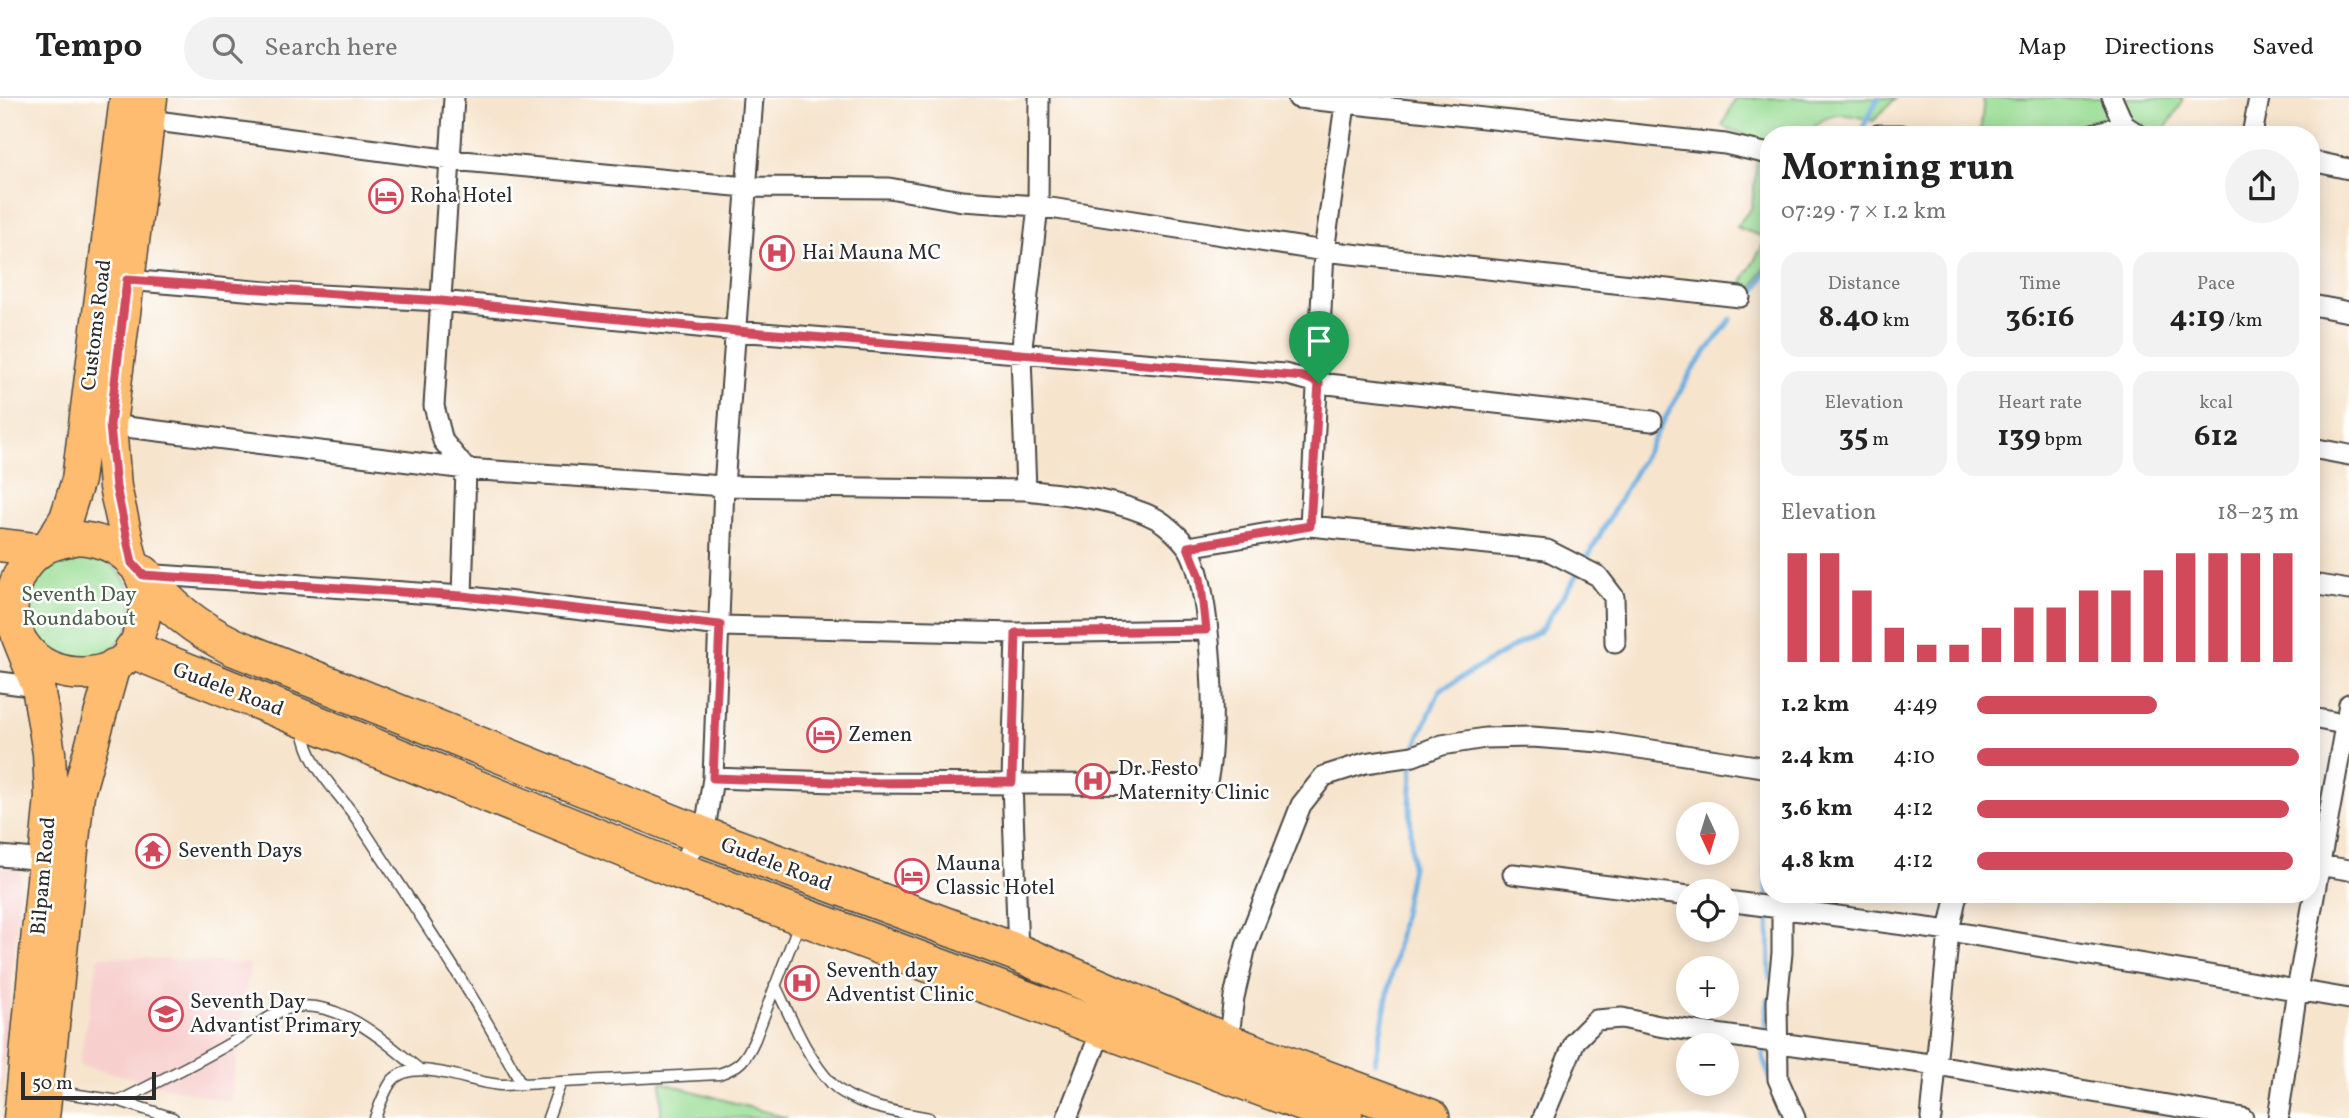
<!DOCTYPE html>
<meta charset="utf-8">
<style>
body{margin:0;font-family:Vollkorn,serif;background:#f2f2f2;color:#222;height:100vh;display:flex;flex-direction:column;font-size:26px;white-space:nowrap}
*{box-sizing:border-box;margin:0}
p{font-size:23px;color:#767676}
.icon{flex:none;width:38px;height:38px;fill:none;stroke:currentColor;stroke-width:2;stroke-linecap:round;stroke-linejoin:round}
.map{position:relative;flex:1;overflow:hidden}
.sheet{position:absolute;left:1760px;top:28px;width:560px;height:777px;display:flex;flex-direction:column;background:#fff;border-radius:28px;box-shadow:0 4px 18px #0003}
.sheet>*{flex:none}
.needle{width:46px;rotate:176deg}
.buttons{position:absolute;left:1676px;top:704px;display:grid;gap:14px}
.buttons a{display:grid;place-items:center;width:63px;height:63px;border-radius:50%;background:#fff;box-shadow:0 4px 18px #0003;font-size:35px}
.scale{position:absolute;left:21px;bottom:18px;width:135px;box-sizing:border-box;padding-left:7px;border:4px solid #2b2b2b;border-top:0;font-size:19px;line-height:24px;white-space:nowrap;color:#2b2b2b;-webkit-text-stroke:5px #fff;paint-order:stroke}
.pin{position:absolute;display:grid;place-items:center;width:60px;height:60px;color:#fff;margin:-72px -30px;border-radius:50% 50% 50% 0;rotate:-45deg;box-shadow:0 0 7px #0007}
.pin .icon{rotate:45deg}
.round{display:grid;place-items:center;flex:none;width:74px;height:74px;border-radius:37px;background:#f2f2f2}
.summary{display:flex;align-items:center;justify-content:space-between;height:119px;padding:0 21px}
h1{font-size:38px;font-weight:700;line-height:52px}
.figures{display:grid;grid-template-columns:repeat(3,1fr);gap:10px;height:119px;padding:7px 21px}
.figures div{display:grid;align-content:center;border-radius:18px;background:#f2f2f2;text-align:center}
.figures b{font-size:30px;font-weight:700}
.figures small{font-size:19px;font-weight:400}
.figures p{font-size:19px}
.chart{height:196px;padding:14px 21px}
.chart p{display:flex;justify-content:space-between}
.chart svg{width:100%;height:126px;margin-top:7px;stroke:#d1495b;stroke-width:6}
ul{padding:0 21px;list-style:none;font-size:23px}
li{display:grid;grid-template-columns:112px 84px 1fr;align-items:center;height:52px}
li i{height:18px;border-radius:9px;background:#d1495b}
header{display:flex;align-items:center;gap:42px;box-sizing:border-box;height:98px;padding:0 35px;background:#fff;border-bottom:2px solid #e0e0e0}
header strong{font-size:33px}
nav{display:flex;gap:38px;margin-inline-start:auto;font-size:24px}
.search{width:490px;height:63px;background:#f2f2f2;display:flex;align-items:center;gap:18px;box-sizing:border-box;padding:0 24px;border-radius:38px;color:#767676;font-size:26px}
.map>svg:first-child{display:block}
.built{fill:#f7d0ce}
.green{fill:#9add94;stroke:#628460;stroke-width:2}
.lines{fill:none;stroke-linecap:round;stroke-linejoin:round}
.stream{stroke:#6dafe1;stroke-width:5}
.lane-casing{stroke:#494743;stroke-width:13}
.street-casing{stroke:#494743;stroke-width:23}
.primary-casing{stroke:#494743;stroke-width:35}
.highway-casing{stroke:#494743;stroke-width:40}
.lane{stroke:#fff;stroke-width:10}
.street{stroke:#fff;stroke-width:19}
.primary{stroke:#fdbc70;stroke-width:32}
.highway{stroke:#fdbc70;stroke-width:37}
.route-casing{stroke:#fff;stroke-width:14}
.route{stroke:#d1495b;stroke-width:9}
.labels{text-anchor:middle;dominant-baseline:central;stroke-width:5;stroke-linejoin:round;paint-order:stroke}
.poi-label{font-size:21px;fill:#2b2b2b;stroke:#fff;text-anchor:start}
.street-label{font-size:21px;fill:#2b2b2b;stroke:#fff}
.park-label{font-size:21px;fill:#4c604a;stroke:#fff}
</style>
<header>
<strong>Tempo</strong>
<div class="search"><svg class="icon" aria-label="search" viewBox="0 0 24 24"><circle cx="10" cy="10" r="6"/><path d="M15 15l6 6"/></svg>Search here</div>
<nav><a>Map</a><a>Directions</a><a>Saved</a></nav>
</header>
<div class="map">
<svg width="2349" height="1020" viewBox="0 0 2349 1020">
<rect width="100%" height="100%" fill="#fff"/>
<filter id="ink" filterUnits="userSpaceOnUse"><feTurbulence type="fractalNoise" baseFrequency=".0143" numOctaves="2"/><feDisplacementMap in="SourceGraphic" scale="14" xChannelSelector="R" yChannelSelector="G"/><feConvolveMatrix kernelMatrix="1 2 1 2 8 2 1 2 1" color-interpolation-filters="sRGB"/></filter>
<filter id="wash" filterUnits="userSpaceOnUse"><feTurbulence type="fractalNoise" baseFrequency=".00686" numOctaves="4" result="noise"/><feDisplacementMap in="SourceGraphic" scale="28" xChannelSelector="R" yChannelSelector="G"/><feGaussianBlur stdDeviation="1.57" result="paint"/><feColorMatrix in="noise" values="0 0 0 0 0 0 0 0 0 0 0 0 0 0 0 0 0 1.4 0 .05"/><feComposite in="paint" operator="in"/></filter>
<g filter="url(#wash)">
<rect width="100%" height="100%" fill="#f6e4cc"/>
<!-- built -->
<path class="built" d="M 0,769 L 21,772 L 0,1008 Z
M 99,858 L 250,866 L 230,1004 L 79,967 Z"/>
<!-- green -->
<path class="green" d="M 1736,0 L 1896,0 L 1873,23 C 1850,16 1834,12 1815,27 L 1816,37 L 1769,37 L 1769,162 L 1750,194 L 1741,186 L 1767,140 L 1736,129 L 1752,109 L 1759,42 L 1722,28 Z
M 1984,0 L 2182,0 L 2182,5 L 2161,37 L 1980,37 Z
M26 509a53 53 0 1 1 106 0a53 53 0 1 1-106 0Z
M 661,984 L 787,1020 L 661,1020 Z"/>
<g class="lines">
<!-- stream -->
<path class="stream" d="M 1859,37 L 1878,0
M 1751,200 L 1769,169
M 1414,651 L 1440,592 L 1540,533 L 1578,476 L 1691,274 L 1731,221
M 1768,804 L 1765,755 L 1769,746
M 1769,813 L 1770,880
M 1768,901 L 1763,959 L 1783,1020
M 1375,964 L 1412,768 L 1410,706 L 1413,661"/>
</g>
</g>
<g filter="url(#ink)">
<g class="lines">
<!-- lane casing -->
<g class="lane-casing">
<path id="lane" d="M 303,631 C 309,672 339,693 360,726 C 416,812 474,895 521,986
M 775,887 C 791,920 807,960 832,986 C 855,1009 899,1014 929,1020
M 51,993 L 120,1003 L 173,1020
M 120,1003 C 158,983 197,965 234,943 C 249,935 262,922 279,914 C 330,891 384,943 420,972
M 375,1020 C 379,1009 384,994 391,984 C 413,956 473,987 503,987 L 719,976 C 740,969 746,961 755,941 L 800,823
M 548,1020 L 561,984"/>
</g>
<!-- street casing -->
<g class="street-casing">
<path id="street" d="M 454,0 L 434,308 L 443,343 L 466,371 L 462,498
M 1298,0 L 1725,46 L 1769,56
M 2112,0 L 2124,27 L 2139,37
M 149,22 L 452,62 L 746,89 L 889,90 L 962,103 L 1038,108 L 1324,153 L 1740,199
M 1878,37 L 1902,37
M 2089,37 L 2124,27
M 2252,37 L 2259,0
M 2312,63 L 2349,71
M 127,182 L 279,195 L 441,203 L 737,233 L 1284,276 L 1319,285 L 1652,323
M 2312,207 L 2349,214
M 110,327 L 466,371 L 724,388 L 1026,392 C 1069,397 1118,401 1157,421 C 1166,426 1182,441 1188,450 C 1212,487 1218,639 1207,683 L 1197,687 L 864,685 L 713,680
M 2312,350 L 2349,357
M 1026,392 L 1021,258 L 1038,108 L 1039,0
M 1310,428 L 1324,153 L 1346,0
M 1188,449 L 1310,428 L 1547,452 L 1598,478 L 1614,499 L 1615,545
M 143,476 L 462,498 L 721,528 L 1016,535 L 1206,532
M 2312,486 L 2349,492
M 1016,535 L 1012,684 L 1018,855
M 0,584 L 38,589
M 2312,620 L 2349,627
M 0,758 L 46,762
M 2312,766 L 2349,772
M 675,771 L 704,738 L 713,680 L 724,388 L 753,0
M 1513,776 L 1689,798
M 1782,796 L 1782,855 L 1777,903 L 1778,981 L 1795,1020
M 1727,803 L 1949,833 L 2349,901
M 1228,945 L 1234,899 L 1246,848 L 1301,707 L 1324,678 L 1365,665 L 1413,658 L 1442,647 L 1485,640 L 1532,639 L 1600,644 L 1769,670
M 1067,1020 L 1103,928
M 1543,1020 L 1575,943 L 1596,922 L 1622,920 L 1659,928 L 1937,967 L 2243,1020
M 1931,1020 L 1949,833 L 1957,796
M 2278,1020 L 2297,892 L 2349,606"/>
</g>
<!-- primary casing -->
<g class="primary-casing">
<path id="primary" d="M 79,440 C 131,445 159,482 140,532 C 138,538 137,547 133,552 C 111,583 57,582 32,557 C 1,526 6,475 43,451 C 53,444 67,443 79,440 Z
M 0,447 L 42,452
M 49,447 L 66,420 L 78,382 L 126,0
M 132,465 L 115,389 L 110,327 L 151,0
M 18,539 L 38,589 L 49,655 L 51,699 L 20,1020
M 43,1020 L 78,696 L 114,567"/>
</g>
<!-- highway casing -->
<g class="highway-casing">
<path id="highway" d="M 143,476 C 168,509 197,531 234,549 L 704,738 L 1018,855 L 1228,945 L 1431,1020
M 133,552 L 675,771 L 1344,1020"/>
</g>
<!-- lane -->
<use href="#lane" class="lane"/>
<!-- street -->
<use href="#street" class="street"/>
<!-- primary -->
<use href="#primary" class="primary"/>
<!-- highway -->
<use href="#highway" class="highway"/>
</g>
</g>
<g class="lines" filter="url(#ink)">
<!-- route casing -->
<g class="route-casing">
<path id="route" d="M 127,182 L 441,203 L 737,233 L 1305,279 L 1319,285 L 1310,428 L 1188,449 L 1200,479 L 1206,532 L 1016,535 L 1012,684 L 864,685 L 713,680 L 720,527 L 462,498 L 143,477 L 132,465 L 116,389 L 110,327 Z"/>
</g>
<!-- route -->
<use href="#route" class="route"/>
</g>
<!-- icons -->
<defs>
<g id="hotel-ring" transform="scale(1.75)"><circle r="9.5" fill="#fff" stroke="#d1495b" stroke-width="1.5"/><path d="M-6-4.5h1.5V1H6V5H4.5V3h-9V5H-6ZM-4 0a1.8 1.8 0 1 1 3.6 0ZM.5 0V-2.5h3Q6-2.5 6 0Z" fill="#d1495b"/></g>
<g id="hospital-ring" transform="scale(1.75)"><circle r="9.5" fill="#fff" stroke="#d1495b" stroke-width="1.5"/><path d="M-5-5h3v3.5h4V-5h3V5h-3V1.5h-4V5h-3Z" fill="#d1495b"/></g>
<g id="temple-ring" transform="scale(1.75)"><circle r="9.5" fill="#fff" stroke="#d1495b" stroke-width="1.5"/><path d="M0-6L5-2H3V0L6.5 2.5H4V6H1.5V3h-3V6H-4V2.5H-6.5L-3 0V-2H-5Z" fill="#d1495b"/></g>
<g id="school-ring" transform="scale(1.75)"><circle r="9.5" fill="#fff" stroke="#d1495b" stroke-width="1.5"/><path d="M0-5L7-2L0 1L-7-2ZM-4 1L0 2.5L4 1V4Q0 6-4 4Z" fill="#d1495b"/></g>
</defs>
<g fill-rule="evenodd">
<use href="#hotel-ring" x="386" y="98"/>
<use href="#hospital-ring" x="777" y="155"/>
<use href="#hotel-ring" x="824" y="637"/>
<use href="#hospital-ring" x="1093" y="683"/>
<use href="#temple-ring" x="153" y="753"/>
<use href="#hotel-ring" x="912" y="778"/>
<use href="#hospital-ring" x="802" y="885"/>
<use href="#school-ring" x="166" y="916"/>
</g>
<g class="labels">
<!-- poi labels -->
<g class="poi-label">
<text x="410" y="98">Roha Hotel</text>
<text x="802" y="155">Hai Mauna MC</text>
<text x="848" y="637">Zemen</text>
<text x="1118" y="671">Dr. Festo<tspan x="1118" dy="24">Maternity Clinic</tspan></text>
<text x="178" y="753">Seventh Days</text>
<text x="936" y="766">Mauna<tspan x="936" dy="24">Classic Hotel</tspan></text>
<text x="826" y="873">Seventh day<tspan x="826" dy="24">Adventist Clinic</tspan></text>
<text x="190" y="904">Seventh Day<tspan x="190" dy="24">Advantist Primary</tspan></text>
</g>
<!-- street labels -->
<g class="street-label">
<text transform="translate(97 227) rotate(-83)">Customs Road</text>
<text transform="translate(228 592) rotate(21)">Gudele Road</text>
<text transform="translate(776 767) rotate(21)">Gudele Road</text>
<text transform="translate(44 778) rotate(-85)">Bilpam Road</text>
</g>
<!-- park labels -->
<g class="park-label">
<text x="79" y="497">Seventh Day<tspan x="79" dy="24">Roundabout</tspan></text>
</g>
</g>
</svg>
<div class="buttons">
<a><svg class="needle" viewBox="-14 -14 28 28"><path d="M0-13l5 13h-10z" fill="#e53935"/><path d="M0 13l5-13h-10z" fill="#767676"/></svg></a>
<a><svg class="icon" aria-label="locate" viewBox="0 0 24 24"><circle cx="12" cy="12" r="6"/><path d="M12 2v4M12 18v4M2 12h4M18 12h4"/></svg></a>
<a>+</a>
<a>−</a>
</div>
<div class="scale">50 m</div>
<div class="pin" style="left:1319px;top:285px;background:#1e9e55"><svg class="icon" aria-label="arrive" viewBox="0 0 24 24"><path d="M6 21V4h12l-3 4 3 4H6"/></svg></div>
<section class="sheet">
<div class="summary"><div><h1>Morning run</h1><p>07:29 · 7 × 1.2 km</p></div><a class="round"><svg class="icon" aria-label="share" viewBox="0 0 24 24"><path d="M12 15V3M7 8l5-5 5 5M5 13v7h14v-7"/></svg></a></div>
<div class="figures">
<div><p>Distance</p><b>8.40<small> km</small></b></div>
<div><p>Time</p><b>36:16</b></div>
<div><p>Pace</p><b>4:19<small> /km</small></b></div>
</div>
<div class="figures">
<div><p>Elevation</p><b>35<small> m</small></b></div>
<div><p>Heart rate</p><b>139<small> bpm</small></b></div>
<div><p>kcal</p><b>612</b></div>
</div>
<div class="chart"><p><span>Elevation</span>18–23 m</p>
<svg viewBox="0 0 160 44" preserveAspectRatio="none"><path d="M5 44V6M15 44V6M25 44V19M35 44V32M45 44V38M55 44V38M65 44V32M75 44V25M85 44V25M95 44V19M105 44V19M115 44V12M125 44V6M135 44V6M145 44V6M155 44V6"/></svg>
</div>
<ul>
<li><b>1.2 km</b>4:49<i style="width:56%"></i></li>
<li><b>2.4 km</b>4:10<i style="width:100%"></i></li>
<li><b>3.6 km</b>4:12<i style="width:97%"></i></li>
<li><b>4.8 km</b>4:12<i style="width:98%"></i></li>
</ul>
</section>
</div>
